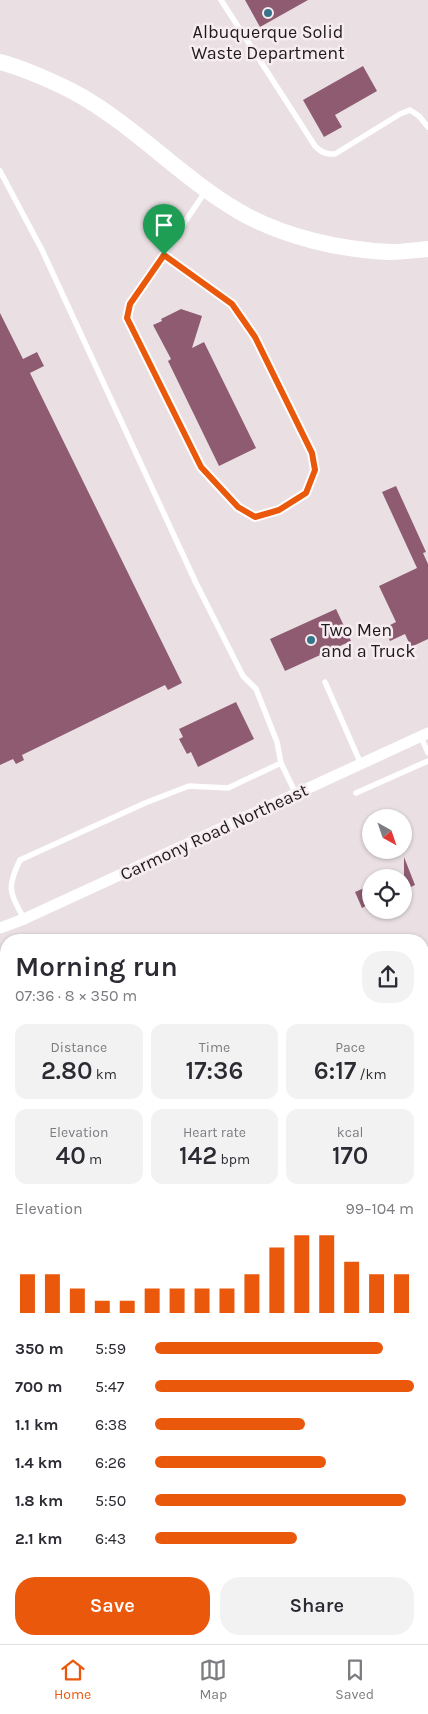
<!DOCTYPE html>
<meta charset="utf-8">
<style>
body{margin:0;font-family:Karla,sans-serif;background:#f2f2f3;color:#2b2b33;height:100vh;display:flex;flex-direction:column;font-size:19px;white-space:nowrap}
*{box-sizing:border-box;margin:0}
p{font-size:16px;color:#7c7c81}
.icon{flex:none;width:28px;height:28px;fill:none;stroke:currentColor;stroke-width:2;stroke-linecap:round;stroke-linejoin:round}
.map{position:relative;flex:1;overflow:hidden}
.side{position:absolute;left:0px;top:934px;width:429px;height:711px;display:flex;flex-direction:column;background:#fff;border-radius:20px 20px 0 0;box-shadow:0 1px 4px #0004}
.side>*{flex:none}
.needle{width:32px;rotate:140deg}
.buttons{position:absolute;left:362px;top:809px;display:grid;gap:10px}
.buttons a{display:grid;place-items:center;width:50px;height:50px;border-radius:50%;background:#fff;box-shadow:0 1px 4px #0004;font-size:25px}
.pin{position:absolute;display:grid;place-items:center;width:42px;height:42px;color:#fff;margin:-51px -21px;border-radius:50% 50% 50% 0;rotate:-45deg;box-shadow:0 0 5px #0007}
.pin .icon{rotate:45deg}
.round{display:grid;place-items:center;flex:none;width:52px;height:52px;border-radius:20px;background:#f2f2f3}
.headline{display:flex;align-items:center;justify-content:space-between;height:85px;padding:0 15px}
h1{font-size:28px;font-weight:600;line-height:38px}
.stats{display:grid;grid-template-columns:repeat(3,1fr);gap:8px;height:85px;padding:5px 15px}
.stats div{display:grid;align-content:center;border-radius:12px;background:#f2f2f3;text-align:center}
.stats b{font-size:25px;font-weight:600}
.stats small{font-size:14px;font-weight:400}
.stats p{font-size:14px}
.chart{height:140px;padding:10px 15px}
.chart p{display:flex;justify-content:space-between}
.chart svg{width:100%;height:90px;margin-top:5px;stroke:#ea580c;stroke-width:6}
.button{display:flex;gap:10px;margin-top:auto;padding:10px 15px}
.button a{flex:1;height:58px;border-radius:20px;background:#ea580c;color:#fff;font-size:20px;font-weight:600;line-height:58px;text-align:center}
.button a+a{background:#f2f2f3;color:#2b2b33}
ul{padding:0 15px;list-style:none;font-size:16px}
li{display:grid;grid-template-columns:80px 60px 1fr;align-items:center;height:38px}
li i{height:12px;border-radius:6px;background:#ea580c}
.tabs{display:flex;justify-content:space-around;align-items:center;height:70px;border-top:1px solid #e1e1e2;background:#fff;font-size:14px;color:#7c7c81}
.tabs a{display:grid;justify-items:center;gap:2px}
.tabs .on{color:#ea580c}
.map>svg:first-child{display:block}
.building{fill:#8e5b71}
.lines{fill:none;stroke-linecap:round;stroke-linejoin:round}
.service{stroke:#fff;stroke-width:5.5}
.minor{stroke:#fff;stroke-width:11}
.secondary{stroke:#fff;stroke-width:16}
.route-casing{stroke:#fff;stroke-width:10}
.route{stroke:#ea580c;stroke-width:6}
.poi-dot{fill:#357589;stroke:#f7edf1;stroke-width:2}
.labels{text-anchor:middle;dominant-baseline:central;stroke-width:5;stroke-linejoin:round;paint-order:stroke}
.poi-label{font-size:18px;fill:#1f1b1d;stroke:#f7edf1}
.street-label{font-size:18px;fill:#1f1b1d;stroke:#f7edf1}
</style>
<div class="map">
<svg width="428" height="1644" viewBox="0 0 428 1644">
<rect width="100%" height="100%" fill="#eae0e3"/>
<!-- building -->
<path class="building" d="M 245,0 L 308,0 L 260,27 Z
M 363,66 L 377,91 L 335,115 L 342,127 L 324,137 L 303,100 Z
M 181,309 L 202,316 L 192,348 L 204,342 L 256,448 L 219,466 L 168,361 L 171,359 L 153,325 L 162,321 L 161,319 Z
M 0,313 L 23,359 L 37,352 L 44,366 L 30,373 L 182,683 L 168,690 L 165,685 L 22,755 L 24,760 L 16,764 L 13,759 L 0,765 Z
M 396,486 L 426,552 L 423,553 L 428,564 L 428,639 L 411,647 L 405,634 L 390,641 L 384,628 L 396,622 L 379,586 L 417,568 L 382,492 Z
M 336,609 L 351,641 L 285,671 L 270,639 Z
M 236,702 L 254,739 L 198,767 L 191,752 L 187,754 L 179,739 L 183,737 L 179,729 Z
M 404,857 L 415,885 L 404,890 Z
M 371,885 L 371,903 L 362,908 L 355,892 Z"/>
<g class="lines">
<!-- service -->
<path class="service" d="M 221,0 L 315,146 C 322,153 326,154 335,154 L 400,114 L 410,110 L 419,116 L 428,127
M 0,171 L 42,250 L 196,583 L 243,676 L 256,689 L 277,742 L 281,763 L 296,794
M 164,255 L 232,304 L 255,337 L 312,453 L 315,470 L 306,493 L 279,510 L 255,517 L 238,507 L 201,467 L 127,317 L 130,304 L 205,192
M 325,682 L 361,764
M 421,737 L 428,753
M 356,793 L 428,761
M 24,919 C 10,892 6,889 20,860 L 145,803 L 189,786 L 228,788 L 281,763
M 422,955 L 428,952
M 0,1000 L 6,1014
M 422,1053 L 428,1051
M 422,1173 L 428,1172
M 422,1180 L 427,1192 L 422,1199
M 6,1339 L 3,1340 L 6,1345"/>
<!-- minor -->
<path class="minor" d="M 0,928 L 24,919 L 428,733
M 422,1476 L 428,1474"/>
<!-- secondary -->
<path class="secondary" d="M 0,62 C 23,68 60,84 81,96 C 138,129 183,179 240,212 C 283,237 341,250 390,252 C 402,252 416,250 428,249"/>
</g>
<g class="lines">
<!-- route casing -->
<g class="route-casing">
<path id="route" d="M 164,255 L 232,304 L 255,337 L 312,453 L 315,470 L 306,493 L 279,510 L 255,517 L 238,507 L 201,467 L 127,318 L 130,304 Z"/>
</g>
<!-- route -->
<use href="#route" class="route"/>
</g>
<!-- markers -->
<g class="poi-dot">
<circle cx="268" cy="13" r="5"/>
<circle cx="311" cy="640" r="5"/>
</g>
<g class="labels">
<!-- poi labels -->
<g class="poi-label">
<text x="268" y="32">Albuquerque Solid<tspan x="268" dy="21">Waste Department</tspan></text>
<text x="321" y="630" text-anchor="start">Two Men<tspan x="321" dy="21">and a Truck</tspan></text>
</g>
<!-- street labels -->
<g class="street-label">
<text transform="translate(214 832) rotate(-25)">Carmony Road Northeast</text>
</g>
</g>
</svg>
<div class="buttons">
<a><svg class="needle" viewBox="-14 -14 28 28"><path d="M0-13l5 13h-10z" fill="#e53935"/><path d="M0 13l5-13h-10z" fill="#7c7c81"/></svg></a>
<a><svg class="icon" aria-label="locate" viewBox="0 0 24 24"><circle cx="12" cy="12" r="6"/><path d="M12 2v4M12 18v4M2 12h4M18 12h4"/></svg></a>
</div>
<div class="pin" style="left:164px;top:255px;background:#1e9e55"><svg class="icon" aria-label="arrive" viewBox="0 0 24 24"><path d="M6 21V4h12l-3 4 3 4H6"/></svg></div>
<section class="side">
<div class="headline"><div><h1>Morning run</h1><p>07:36 · 8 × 350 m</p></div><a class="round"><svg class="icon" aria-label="share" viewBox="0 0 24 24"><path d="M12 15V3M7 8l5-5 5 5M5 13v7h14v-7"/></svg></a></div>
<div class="stats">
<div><p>Distance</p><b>2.80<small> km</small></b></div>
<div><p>Time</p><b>17:36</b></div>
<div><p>Pace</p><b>6:17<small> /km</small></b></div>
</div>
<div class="stats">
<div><p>Elevation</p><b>40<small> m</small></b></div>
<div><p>Heart rate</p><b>142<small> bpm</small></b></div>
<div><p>kcal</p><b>170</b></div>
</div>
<div class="chart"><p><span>Elevation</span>99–104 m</p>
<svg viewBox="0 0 160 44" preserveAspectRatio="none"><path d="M5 44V25M15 44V25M25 44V32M35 44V38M45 44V38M55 44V32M65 44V32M75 44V32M85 44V32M95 44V25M105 44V12M115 44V6M125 44V6M135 44V19M145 44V25M155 44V25"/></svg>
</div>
<ul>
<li><b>350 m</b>5:59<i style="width:88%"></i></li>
<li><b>700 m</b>5:47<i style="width:100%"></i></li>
<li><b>1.1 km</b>6:38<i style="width:58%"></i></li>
<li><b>1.4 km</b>6:26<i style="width:66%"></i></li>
<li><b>1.8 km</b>5:50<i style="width:97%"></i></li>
<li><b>2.1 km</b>6:43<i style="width:55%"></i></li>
</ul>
<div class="button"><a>Save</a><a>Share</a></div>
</section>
</div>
<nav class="tabs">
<a class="on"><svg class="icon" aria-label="home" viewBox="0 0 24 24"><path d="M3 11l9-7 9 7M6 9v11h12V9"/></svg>Home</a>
<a><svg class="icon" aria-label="map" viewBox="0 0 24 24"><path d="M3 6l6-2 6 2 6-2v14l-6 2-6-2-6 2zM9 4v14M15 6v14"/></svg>Map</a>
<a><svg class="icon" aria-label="saved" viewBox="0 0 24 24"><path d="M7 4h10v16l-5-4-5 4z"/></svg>Saved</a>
</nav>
